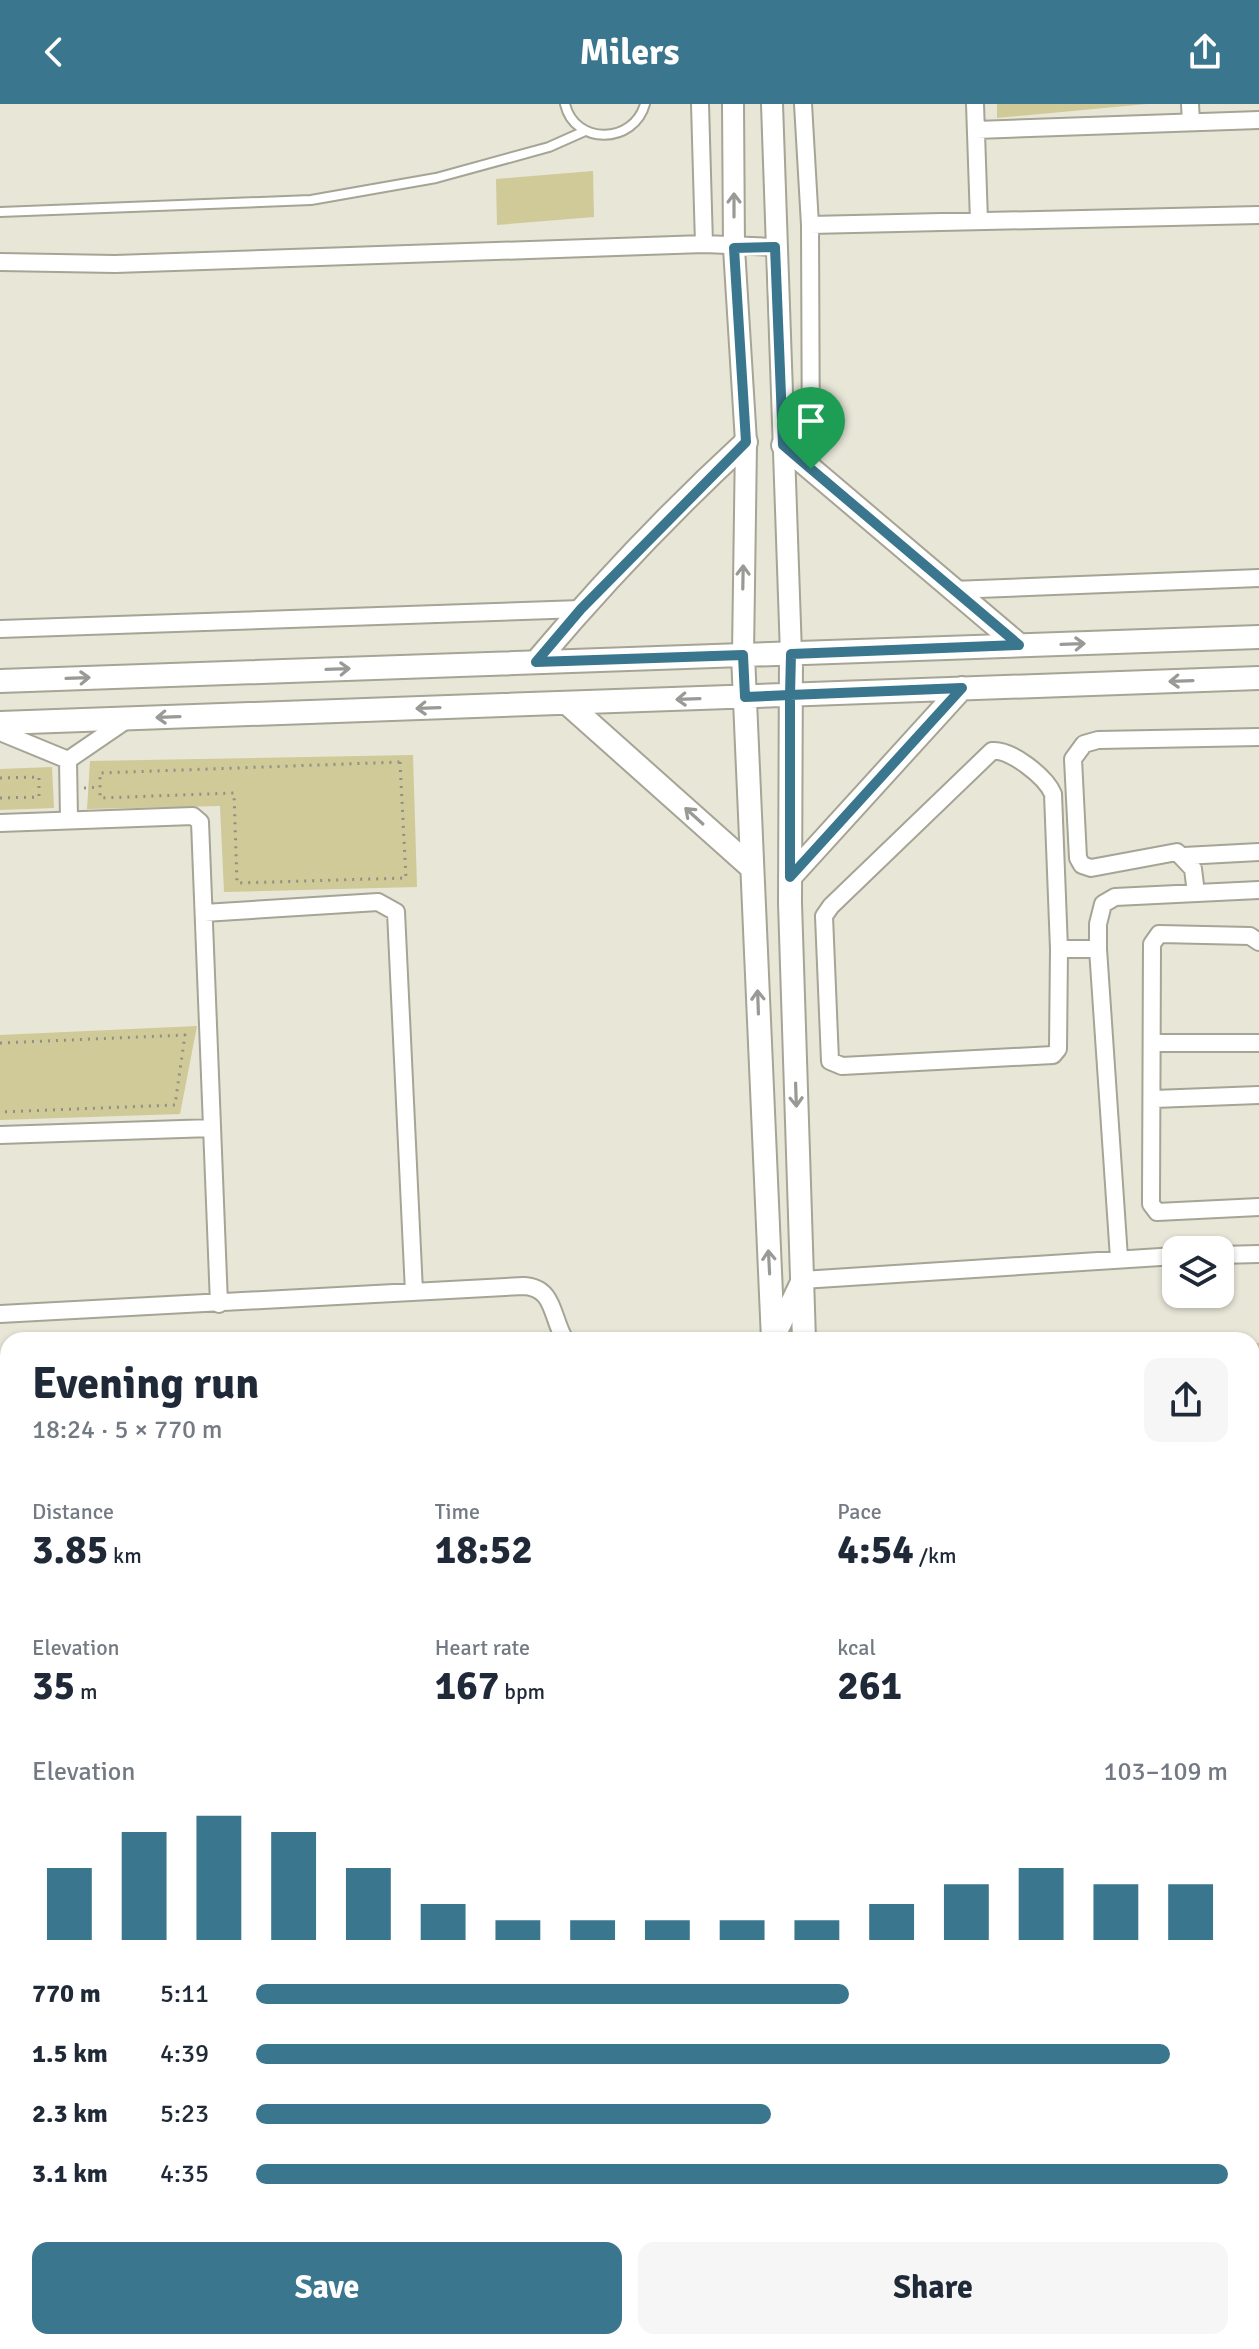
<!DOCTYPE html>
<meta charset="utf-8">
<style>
body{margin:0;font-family:Signika,sans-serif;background:#f6f6f7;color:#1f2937;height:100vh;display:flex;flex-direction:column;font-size:30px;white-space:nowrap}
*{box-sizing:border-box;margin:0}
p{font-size:26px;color:#747a83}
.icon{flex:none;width:44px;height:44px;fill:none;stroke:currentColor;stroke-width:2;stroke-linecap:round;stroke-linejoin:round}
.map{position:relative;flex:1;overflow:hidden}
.sheet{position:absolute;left:0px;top:1228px;width:1260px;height:1018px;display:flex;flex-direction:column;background:#fff;border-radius:24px 24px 0 0;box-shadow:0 2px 6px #0004}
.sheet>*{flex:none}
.controls{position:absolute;left:1162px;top:1132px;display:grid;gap:16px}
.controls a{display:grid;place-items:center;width:72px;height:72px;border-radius:16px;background:#fff;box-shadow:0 2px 6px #0004;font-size:40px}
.pin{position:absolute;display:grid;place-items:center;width:68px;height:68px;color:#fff;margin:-82px -34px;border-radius:50% 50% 50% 0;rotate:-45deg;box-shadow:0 0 8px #0007}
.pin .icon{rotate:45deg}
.round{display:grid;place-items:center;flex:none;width:84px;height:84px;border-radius:16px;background:#f6f6f7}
.overview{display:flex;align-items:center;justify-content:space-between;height:136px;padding:0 32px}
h1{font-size:44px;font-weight:700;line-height:60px}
.stats{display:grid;grid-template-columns:repeat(3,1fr);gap:12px;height:136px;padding:8px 32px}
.stats div{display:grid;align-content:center}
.stats b{font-size:40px;font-weight:700}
.stats small{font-size:22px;font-weight:400}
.stats p{font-size:22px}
.chart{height:224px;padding:16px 32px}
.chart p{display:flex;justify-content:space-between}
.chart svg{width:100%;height:144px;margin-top:8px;stroke:#3a768d;stroke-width:6}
.primary-button{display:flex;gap:16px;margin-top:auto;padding:16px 32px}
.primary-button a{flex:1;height:92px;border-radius:16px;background:#3a768d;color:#fff;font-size:32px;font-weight:700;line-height:92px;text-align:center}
.primary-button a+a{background:#f6f6f7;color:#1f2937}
ul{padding:0 32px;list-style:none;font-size:26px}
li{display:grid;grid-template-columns:128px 96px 1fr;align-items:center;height:60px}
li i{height:20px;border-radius:10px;background:#3a768d}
header{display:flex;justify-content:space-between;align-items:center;height:104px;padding:0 32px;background:#3a768d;color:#fff;font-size:36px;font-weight:700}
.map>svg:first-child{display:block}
.green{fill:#cfca97}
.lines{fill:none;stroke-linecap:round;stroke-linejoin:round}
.service-casing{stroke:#a5a495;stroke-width:12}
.minor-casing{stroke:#a5a495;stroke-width:20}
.tertiary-casing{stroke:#a5a495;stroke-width:24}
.secondary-casing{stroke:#a5a495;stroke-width:26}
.path{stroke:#919086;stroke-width:3;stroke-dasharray:2 6;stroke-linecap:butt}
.service{stroke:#fff;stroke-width:8}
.minor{stroke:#fff;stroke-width:16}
.tertiary{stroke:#fff;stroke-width:20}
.secondary{stroke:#fff;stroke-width:22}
.oneway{stroke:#999996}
.route-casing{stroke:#fff;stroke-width:16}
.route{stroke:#3a768d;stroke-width:10}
</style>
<header><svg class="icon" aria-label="back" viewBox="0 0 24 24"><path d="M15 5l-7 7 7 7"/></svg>Milers<svg class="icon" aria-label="share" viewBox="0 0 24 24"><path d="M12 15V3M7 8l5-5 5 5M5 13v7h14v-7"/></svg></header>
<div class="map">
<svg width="1259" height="2245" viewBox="0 0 1259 2245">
<rect width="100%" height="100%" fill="#e7e6d7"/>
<!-- green -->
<path class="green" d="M 997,0 L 1147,0 L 997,14 Z
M 593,67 L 594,113 L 497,121 L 496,75 Z
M 413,651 L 417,783 L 224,788 L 220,702 L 87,705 L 90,657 Z
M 52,663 L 54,704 L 0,706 L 0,665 Z
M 197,922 L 180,1010 L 0,1016 L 0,931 Z
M 1252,1239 L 1259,1239 L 1259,2243 L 1137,2245 L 1132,2238 L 1252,2238 Z"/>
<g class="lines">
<!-- service casing -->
<g class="service-casing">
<path id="service" d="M 565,0 C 575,42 634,40 645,0
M 0,108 L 311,96 L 436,74 L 549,43 L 585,27
M 371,2238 L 380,2245
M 393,2238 L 401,2245
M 707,2238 L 717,2245"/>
</g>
<!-- minor casing -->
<g class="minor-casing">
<path id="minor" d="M 700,0 L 704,140
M 803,0 L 810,121 L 811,365
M 975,0 L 979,117
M 1190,0 L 1191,18
M 976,26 L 1259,16
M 810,121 L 1259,111
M 0,158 L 115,160 L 704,140 L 775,143
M 952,486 L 1259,474
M 0,525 L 581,505
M 0,628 L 68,656
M 68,656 L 128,615
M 68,656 L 69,714
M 0,719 L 193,712 L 200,718 L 219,1200
M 1184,752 L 1259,748
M 1196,789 L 1193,765 L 1177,748 L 1091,764 L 1082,761 L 1078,754 L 1073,655 L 1084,640 L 1098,636 L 1259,633
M 204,809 L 378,798 L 396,808 L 414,1188
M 1259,838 L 1250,832 L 1159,830 L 1152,840 L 1151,1100 L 1157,1108 L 1259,1103
M 1059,845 L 1053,690 C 1046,673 1011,645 992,647 L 831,802 L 824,812 L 830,957 L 842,962 L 1053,951 L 1058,945 L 1059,845 L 1098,845
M 1153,939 L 1259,939
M 1154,995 L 1259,991
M 0,1031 L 212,1024
M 1220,1151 L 1259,1150
M 1119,1154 L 1098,845 L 1098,820 L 1103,800 L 1115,793 L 1259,786
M 802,1176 L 1176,1152
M 0,1210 L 523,1182 C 555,1183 551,1213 565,1236
M 0,1764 L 8,1769
M 0,1933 L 8,1939
M 0,2145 L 8,2134"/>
</g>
<!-- tertiary casing -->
<g class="tertiary-casing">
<path id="tertiary" d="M 733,0 L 734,144 L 746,338 L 743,551
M 772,0 L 791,550
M 773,1236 L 802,1176
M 72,2245 L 77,2238"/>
</g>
<!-- secondary casing -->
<g class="secondary-casing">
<path id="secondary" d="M 783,341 L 1019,541
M 791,550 L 790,799 L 804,1236
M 743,551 L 773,1236
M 536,558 C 601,481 671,407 746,338
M 0,577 L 1259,533
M 567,599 L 752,764
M 0,619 L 1259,574
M 790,773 L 962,584
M 1032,2238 L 1032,2245
M 1065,2238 L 1065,2245"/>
</g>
<!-- path -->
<path class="path" d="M 400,658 L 406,774 L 237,779 L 234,689 L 100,694 L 100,669 Z
M 0,674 L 39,673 L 39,693 L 0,694
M 84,684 L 100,683
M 0,939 L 185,931 L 175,1001 L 0,1008"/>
<!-- service -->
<use href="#service" class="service"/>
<!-- minor -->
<use href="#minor" class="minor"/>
<!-- tertiary -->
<use href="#tertiary" class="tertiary"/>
<!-- secondary -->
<use href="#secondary" class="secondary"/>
</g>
<!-- one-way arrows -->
<defs><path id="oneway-shaft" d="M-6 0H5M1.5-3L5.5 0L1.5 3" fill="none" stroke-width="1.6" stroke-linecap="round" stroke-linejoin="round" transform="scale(2)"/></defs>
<g class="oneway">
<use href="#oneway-shaft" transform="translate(734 101) rotate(-90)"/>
<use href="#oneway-shaft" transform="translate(743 473) rotate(-89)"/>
<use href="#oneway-shaft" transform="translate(1073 540) rotate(-2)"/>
<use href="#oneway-shaft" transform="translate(338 565) rotate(-2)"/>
<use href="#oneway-shaft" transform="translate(78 574) rotate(-2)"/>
<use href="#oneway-shaft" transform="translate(1181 577) rotate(178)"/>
<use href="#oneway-shaft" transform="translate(688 595) rotate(178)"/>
<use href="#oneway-shaft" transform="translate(428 604) rotate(178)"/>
<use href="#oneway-shaft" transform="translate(168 613) rotate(178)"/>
<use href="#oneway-shaft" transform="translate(694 712) rotate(-138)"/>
<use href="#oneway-shaft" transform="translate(758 898) rotate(-92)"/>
<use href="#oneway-shaft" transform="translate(796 991) rotate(88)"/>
<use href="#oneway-shaft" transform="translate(769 1158) rotate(-93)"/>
</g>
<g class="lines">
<!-- route casing -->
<g class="route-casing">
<path id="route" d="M 811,365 L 783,341 L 775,143 L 734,144 L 746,338 L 581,505 L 536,558 L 743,551 L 745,593 L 790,591 L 790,773 L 962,584 L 790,591 L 791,550 L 1019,541 L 811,365"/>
</g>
<!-- route -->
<use href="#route" class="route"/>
</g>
</svg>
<div class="controls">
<a><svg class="icon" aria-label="layers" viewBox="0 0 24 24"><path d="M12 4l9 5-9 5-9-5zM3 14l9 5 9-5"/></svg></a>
</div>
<div class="pin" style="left:811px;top:365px;background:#1e9e55"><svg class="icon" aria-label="arrive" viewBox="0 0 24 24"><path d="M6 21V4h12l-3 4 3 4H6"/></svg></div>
<section class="sheet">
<div class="overview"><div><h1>Evening run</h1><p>18:24 · 5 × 770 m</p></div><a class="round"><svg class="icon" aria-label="share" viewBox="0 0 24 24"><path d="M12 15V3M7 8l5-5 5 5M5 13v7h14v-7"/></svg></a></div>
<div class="stats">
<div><p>Distance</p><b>3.85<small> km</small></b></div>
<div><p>Time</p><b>18:52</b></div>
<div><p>Pace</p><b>4:54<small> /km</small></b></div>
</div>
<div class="stats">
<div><p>Elevation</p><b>35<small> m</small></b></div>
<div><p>Heart rate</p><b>167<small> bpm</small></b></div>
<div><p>kcal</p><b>261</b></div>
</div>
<div class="chart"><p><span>Elevation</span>103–109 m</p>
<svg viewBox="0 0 160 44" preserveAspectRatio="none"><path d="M5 44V22M15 44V11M25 44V6M35 44V11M45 44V22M55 44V33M65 44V38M75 44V38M85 44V38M95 44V38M105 44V38M115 44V33M125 44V27M135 44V22M145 44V27M155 44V27"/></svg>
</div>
<ul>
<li><b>770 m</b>5:11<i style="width:61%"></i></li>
<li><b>1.5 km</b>4:39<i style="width:94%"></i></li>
<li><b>2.3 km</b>5:23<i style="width:53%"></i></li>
<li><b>3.1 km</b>4:35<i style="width:100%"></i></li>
</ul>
<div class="primary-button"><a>Save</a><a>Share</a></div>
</section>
</div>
